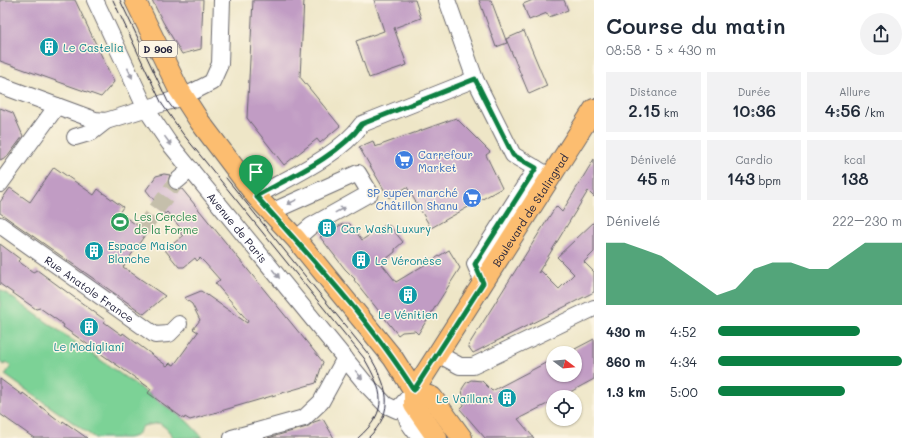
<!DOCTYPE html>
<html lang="fr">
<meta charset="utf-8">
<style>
body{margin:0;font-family:Mali,sans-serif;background:#f2f2f3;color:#1f2937;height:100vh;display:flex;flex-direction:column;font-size:15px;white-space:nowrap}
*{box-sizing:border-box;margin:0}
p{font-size:13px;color:#747a83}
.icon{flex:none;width:22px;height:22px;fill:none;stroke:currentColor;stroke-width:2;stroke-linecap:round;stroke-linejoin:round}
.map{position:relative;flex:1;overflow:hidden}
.panel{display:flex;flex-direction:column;background:#fff;width:320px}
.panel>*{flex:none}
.needle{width:26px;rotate:106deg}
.fabs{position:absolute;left:546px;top:346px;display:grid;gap:8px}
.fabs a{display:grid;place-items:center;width:36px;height:36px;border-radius:50%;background:#fff;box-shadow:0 1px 3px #0004;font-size:20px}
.pin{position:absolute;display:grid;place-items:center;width:34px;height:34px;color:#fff;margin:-41px -17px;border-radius:50% 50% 50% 0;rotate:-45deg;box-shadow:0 0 4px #0007}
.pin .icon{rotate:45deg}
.round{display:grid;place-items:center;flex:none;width:42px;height:42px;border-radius:21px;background:#f2f2f3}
.overview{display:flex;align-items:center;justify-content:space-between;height:68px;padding:0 12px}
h1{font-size:22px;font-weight:600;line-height:30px}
.metrics{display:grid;grid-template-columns:repeat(3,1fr);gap:6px;height:68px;padding:4px 12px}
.metrics div{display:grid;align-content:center;border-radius:0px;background:#f2f2f3;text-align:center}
.metrics b{font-size:17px;font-weight:600}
.metrics small{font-size:11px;font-weight:400}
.metrics p{font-size:11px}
.chart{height:112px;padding:8px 12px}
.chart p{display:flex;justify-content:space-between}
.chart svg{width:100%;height:72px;margin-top:4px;fill:#0b8043;opacity:.7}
ul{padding:0 12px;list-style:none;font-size:13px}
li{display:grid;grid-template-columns:64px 48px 1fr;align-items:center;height:30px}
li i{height:10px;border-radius:5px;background:#0b8043}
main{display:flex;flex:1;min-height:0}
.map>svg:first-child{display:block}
.green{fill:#7cd296;stroke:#4f7a68}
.building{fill:#c19cc4}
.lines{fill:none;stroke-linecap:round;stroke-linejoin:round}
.minor-tunnel{stroke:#c5bfab;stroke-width:16;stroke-dasharray:16 8;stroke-linecap:butt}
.minor-casing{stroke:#69676c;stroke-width:18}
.major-casing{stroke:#69676c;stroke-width:22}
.minor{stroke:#fff;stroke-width:16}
.major{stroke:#fcbd6f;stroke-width:20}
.tram{stroke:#22223b;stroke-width:1}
.oneway{fill:#9c9ca7}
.route-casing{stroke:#fff;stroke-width:8}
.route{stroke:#0b8043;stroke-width:5}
.labels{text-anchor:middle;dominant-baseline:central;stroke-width:3;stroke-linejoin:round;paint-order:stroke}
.shield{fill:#fcf5e5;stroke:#63616e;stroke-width:1}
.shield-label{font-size:10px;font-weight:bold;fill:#22223b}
.culture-label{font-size:11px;fill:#0d838f;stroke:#fcf5e5;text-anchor:start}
.shop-label{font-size:11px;fill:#366cbe;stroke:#fcf5e5;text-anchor:start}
.street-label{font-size:11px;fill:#22223b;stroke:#fcf5e5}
.leisure-label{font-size:11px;fill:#27864d;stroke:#fcf5e5;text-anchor:start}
</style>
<main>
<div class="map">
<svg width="594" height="438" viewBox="0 0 594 438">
<rect width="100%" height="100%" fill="#fcf5e5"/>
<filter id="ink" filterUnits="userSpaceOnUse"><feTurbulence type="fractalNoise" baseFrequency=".025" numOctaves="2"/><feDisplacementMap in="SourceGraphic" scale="8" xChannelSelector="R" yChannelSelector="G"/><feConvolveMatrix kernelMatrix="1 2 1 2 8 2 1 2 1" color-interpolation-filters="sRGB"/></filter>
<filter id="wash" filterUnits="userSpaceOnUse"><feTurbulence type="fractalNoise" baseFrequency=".012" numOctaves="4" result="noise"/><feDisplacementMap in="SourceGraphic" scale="16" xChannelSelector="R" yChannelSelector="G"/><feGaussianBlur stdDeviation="0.9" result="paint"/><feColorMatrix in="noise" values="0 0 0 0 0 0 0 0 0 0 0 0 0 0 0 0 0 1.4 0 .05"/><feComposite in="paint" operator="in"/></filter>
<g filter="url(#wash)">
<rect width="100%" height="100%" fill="#eee6c7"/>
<!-- green -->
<path class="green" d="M 0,289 L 187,421 L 203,438 L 174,438 L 166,428 L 159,423 L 143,426 L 136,436 L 128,438 L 95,438 L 5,375 L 11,366 L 6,363 L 4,365 L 0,362 Z"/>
<g id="blocks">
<!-- building -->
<path class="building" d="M 0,0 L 75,0 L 114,82 L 101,97 L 0,61 Z
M 152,0 L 203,0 L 201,49 L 182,54 L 163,22 Z
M 253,0 L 304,0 L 300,77 L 340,126 L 320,143 L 317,139 L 284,165 L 247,118 Z
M 374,0 L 415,0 L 421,18 L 394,28 L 407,65 L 369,78 L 356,41 L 384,31 Z
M 479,0 L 491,0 L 507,43 L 496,47 Z
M 533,0 L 564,0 L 568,10 L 549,17 L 547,13 L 529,20 L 523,4 Z
M 524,31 L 547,86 L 529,94 L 506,39 Z
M 0,108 L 13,113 L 23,136 L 8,156 L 0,160 Z
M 456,118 L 490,152 L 486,155 L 502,188 L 431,228 L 407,187 L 389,198 L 359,147 L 373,141 L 375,147 Z
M 594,159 L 594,197 L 588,191 L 538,273 L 541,271 L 559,289 L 574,274 L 557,257 L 594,222 L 594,252 L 584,262 L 594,272 L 594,292 L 473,353 L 468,346 L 556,206 L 562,212 Z
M 54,167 L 94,195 L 98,189 L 103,193 L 123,207 L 119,213 L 147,232 L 123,267 L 165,296 L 144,314 L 0,213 L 0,202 L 10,188 L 30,202 Z
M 164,174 L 170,175 L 168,182 L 170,187 L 174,190 L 182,189 L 323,362 L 316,383 L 190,420 L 185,417 L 184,419 L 148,393 L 151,389 L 63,327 L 64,325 L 40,308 L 36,309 L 0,284 L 0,244 L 20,259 L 18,261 L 33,272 L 37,270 L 105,320 L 104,322 L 122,335 L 123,333 L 167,366 L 170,363 L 174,365 L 198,332 L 193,329 L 200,320 L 192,304 L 184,298 L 201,291 L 247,323 L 248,321 L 215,283 L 220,280 L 205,263 L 200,258 L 197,261 L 195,258 L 184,267 L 179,267 L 165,250 L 183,236 L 180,233 L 183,231 L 167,212 L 165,214 L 146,190 L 156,176 Z
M 335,223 L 337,227 L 343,224 L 350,224 L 362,240 L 385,225 L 390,226 L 403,242 L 395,249 L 395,252 L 381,263 L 396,282 L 449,250 L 460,268 L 418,334 L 415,331 L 402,332 L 398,335 L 354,280 L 355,279 L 345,269 L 320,237 L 322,236 L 319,232 Z
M 594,339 L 594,379 L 561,397 L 553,397 L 553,401 L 518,419 L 534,438 L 485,438 L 460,409 L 464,405 L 462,389 L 466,383 L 471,380 L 482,381 L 492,391 L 553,359 L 553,375 L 575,375 L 575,349 Z
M 0,379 L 22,395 L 23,393 L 62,423 L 63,421 L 87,438 L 34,438 L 0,414 Z
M 323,419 L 334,438 L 268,438 L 307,427 L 314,422 Z"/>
</g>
</g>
<g filter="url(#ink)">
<use href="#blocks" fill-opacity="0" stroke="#69676c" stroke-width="1"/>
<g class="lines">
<!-- minor-tunnel -->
<path class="minor-tunnel" d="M 142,229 L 177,181"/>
<!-- minor casing -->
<g class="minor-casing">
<g id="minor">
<path id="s1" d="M 95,0 L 146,109 L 169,143 L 365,383 L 386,405 L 397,410 L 414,391"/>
<path d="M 447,0 L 475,79 L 513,155 L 551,177"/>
<path d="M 0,85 L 95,120 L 106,121 L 183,97 L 212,82 L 220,64 L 222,0"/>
<path d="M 75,137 L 92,132 L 106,121"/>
<path d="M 177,181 L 191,169"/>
<path d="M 0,184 L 57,106"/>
<path d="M 256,196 C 290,177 339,156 362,124 L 475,79"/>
<path d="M 271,212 L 358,173 L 370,193 L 311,226 L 296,239"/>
<path id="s2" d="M 0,225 L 155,335 L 169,334 L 179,324"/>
<path d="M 483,283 L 475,264 L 536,168"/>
<path d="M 438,354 L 460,366 L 473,366 L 594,308"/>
<path d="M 412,396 C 403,420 405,418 420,438"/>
<path d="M 232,438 L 304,418 L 321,402 L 345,358"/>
</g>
</g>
<!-- major casing -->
<g class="major-casing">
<g id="major">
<path d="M 135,0 L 178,88 L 200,122 L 256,196 L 296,239 L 393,358 L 414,391 L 414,405 L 437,438"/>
<path id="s3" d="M 414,391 L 594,109"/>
<path d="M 414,391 L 432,397 L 462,438"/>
</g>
</g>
<!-- minor -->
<use href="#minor" class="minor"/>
<!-- major -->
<use href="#major" class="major"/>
<!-- tram -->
<path class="tram" d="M 113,0 L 162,104 L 183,134 L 364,358 C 383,391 390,410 358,438
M 120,0 L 168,102 L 174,110
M 226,178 L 369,355 C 387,385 397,410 368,438"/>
</g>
<!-- one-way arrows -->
<defs><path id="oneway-solid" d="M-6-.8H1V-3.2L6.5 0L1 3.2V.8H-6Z"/></defs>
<g class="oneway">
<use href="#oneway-solid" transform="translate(130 73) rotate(65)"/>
<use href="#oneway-solid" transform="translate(168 141) rotate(54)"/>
<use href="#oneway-solid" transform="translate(292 202) rotate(154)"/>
<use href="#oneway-solid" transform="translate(340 210) rotate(-29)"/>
<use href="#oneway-solid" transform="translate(276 274) rotate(51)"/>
<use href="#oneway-solid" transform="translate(359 375) rotate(51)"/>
</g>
</g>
<g class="lines" filter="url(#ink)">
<!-- route casing -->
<g class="route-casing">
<path id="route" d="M 475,79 L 513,155 L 536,168 L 475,264 L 483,283 L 414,390 C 370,320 311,258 256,196 C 291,177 339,156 362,124 Z"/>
</g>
<!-- route -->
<use href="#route" class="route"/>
</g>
<!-- icons -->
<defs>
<g id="building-disc" transform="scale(1)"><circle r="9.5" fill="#0f9aa8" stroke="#fcf5e5"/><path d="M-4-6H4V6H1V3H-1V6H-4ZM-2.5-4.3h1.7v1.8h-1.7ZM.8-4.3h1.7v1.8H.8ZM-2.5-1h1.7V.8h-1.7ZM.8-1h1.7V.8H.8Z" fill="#fff"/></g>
<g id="supermarket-disc" transform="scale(1)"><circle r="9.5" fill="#3f7fe0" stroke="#fcf5e5"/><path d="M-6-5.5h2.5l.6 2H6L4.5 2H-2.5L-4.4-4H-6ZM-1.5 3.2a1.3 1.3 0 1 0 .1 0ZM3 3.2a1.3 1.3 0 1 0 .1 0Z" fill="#fff"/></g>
<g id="stadium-disc" transform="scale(1)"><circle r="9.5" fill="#2e9e5b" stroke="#fcf5e5"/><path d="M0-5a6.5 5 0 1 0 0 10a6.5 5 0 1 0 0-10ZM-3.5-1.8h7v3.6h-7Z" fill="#fff"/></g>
</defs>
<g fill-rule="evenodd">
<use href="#building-disc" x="49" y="47"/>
<use href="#supermarket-disc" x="404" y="160"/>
<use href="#supermarket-disc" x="472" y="198"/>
<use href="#stadium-disc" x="120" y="222"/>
<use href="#building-disc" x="327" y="228"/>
<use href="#building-disc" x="94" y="251"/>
<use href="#building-disc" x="361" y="260"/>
<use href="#building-disc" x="408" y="295"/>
<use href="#building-disc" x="89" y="327"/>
<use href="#building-disc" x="507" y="398"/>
</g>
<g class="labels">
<!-- shield labels -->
<rect class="shield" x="139" y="41" width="38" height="16" rx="3"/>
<g class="shield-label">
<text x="158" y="49">D 906</text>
</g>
<!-- culture labels -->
<g class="culture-label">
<text x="63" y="47">Le Castelia</text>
<text x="341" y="228">Car Wash Luxury</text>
<text x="108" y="245">Espace Maison<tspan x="108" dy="13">Blanche</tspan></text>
<text x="375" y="260">Le Véronèse</text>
<text x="408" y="314" text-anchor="middle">Le Vénitien</text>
<text x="89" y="346" text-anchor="middle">Le Modigliani</text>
<text x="493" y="398" text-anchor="end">Le Vaillant</text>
</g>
<!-- shop labels -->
<g class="shop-label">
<text x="418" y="154">Carrefour<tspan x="418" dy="13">Market</tspan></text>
<text x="458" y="192" text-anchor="end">SP super marché<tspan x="458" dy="13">Châtillon Shanu</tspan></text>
</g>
<!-- street labels -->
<g class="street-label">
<text stroke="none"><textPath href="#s3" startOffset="215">Boulevard de Stalingrad</textPath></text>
<text stroke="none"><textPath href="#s1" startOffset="270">Avenue de Paris</textPath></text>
<text stroke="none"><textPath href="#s2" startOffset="110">Rue Anatole France</textPath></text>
</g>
<!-- leisure labels -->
<g class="leisure-label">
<text x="134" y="216">Les Cercles<tspan x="134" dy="13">de la Forme</tspan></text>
</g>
</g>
</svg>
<div class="fabs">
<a><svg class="needle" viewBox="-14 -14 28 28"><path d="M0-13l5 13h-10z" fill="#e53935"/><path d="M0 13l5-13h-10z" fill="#747a83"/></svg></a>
<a><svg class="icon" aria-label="locate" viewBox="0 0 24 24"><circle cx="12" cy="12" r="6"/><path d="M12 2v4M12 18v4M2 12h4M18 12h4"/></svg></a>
</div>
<div class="pin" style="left:256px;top:196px;background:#1e9e55"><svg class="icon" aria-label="arrive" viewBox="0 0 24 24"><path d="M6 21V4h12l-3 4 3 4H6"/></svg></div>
</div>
<section class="panel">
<div class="overview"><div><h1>Course du matin</h1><p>08:58 · 5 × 430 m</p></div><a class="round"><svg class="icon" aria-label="share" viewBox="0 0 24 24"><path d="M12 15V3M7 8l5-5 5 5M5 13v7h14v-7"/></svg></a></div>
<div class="metrics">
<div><p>Distance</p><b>2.15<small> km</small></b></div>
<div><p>Durée</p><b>10:36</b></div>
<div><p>Allure</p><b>4:56<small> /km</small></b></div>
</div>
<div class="metrics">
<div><p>Dénivelé</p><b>45<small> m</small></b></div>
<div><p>Cardio</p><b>143<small> bpm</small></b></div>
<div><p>kcal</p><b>138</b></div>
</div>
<div class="chart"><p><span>Dénivelé</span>222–230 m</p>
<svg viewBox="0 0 160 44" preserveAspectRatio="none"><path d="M0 44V6L10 6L20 10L30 14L40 22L50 30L60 38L70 34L80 22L90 18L100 18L110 22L120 22L130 14L140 6L150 6L160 6V44z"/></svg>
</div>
<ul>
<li><b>430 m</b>4:52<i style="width:77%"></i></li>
<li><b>860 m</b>4:34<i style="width:100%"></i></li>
<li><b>1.3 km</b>5:00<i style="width:69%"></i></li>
</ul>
</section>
</main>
